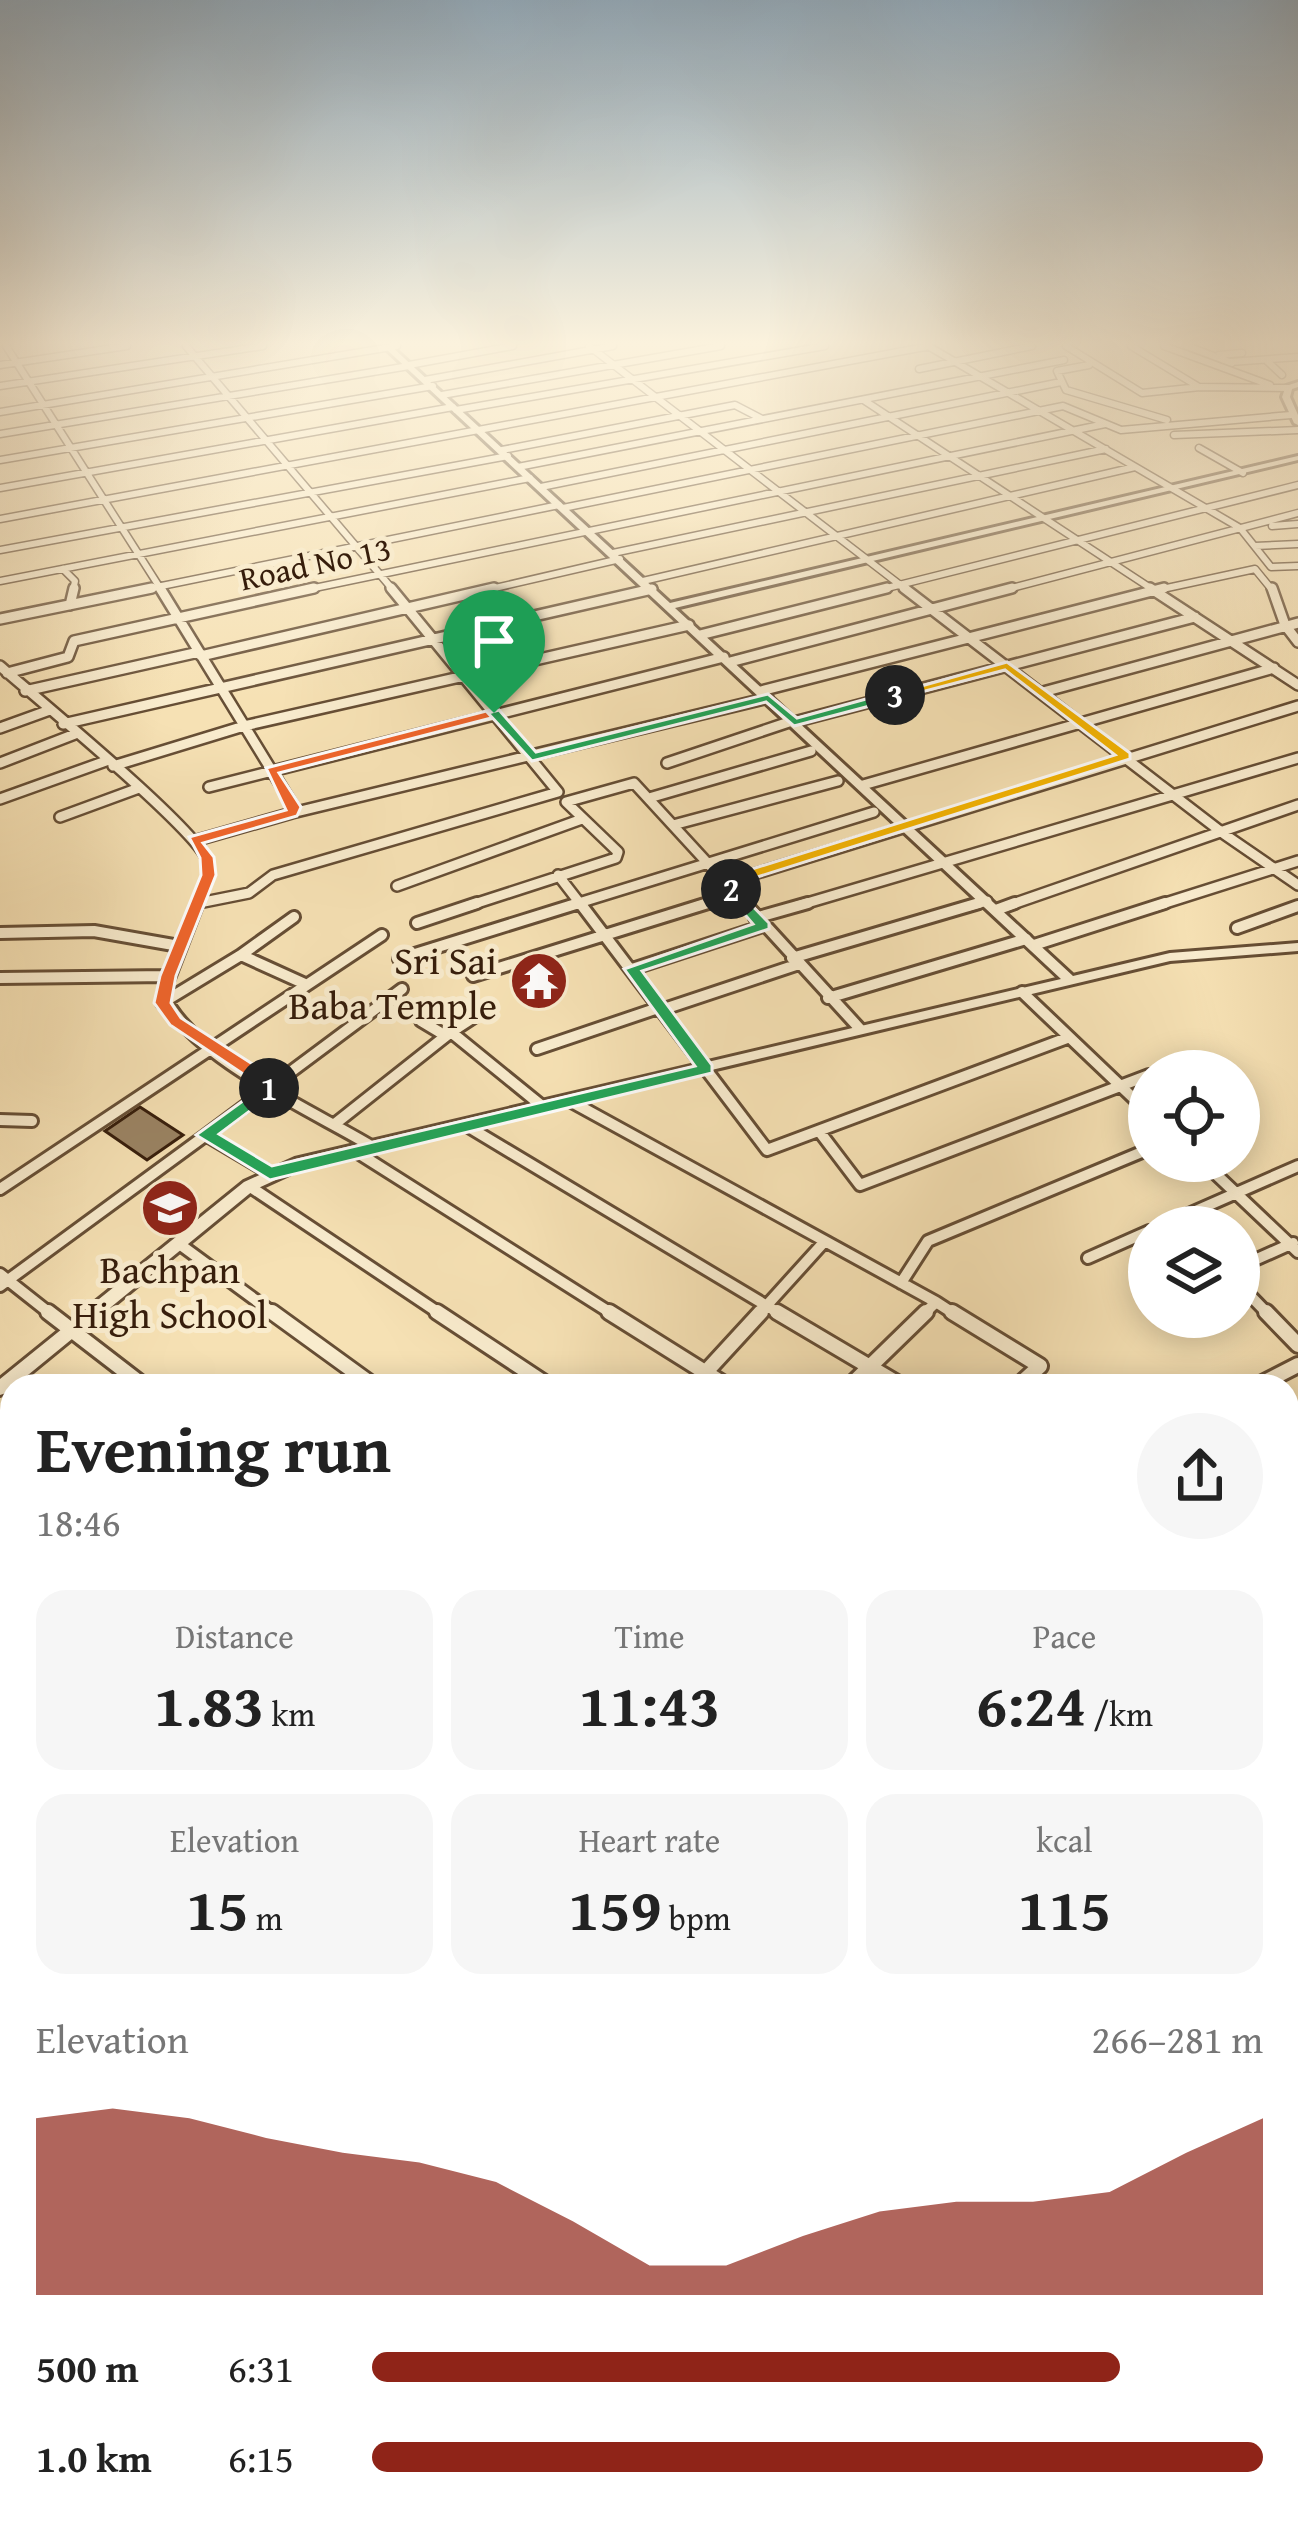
<!DOCTYPE html>
<meta charset="utf-8">
<style>
body{margin:0;font-family:"Gentium Book Plus",serif;background:#f6f6f6;color:#222;height:100vh;display:flex;flex-direction:column;font-size:45px;white-space:nowrap}
*{box-sizing:border-box;margin:0}
p{font-size:39px;color:#767676}
.icon{flex:none;width:66px;height:66px;fill:none;stroke:currentColor;stroke-width:2;stroke-linecap:round;stroke-linejoin:round}
.map{position:relative;flex:1;overflow:hidden}
.details{position:absolute;left:0px;top:1374px;width:1299px;height:1152px;display:flex;flex-direction:column;background:#fff;border-radius:36px 36px 0 0;box-shadow:0 6px 30px #0003}
.details>*{flex:none}
.controls{position:absolute;left:1128px;top:1050px;display:grid;gap:24px}
.controls a{display:grid;place-items:center;width:132px;height:132px;border-radius:50%;background:#fff;box-shadow:0 6px 30px #0003;font-size:60px}
.pin{position:absolute;display:grid;place-items:center;width:102px;height:102px;color:#fff;margin:-123px -51px;border-radius:50% 50% 50% 0;rotate:-45deg;box-shadow:0 0 12px #0007}
.pin .icon{rotate:45deg}
.km{position:absolute;width:60px;height:60px;margin:-30px;border-radius:50%;background:#222;color:#fff;font-size:33px;line-height:60px;text-align:center}
.round{display:grid;place-items:center;flex:none;width:126px;height:126px;border-radius:63px;background:#f6f6f6}
.head{display:flex;align-items:center;justify-content:space-between;height:204px;padding:0 36px}
h1{font-size:66px;font-weight:700;line-height:90px}
.metrics{display:grid;grid-template-columns:repeat(3,1fr);gap:18px;height:204px;padding:12px 36px}
.metrics div{display:grid;align-content:center;border-radius:30px;background:#f6f6f6;text-align:center}
.metrics b{font-size:60px;font-weight:700}
.metrics small{font-size:33px;font-weight:400}
.metrics p{font-size:33px}
.chart{height:336px;padding:24px 36px}
.chart p{display:flex;justify-content:space-between}
.chart svg{width:100%;height:216px;margin-top:12px;fill:#8f2418;opacity:.7}
ul{padding:0 36px;list-style:none;font-size:39px}
li{display:grid;grid-template-columns:192px 144px 1fr;align-items:center;height:90px}
li i{height:30px;border-radius:15px;background:#8f2418}
.map>svg:first-child{display:block}
.building{fill:#9a8363;stroke:#361d0b;stroke-width:3}
.lines{fill:none;stroke-linecap:round;stroke-linejoin:round}
.minor-far4-casing{stroke:#664e35;stroke-width:9}
.minor-far3-casing{stroke:#664e35;stroke-width:14}
.minor-far2-casing{stroke:#664e35;stroke-width:16}
.minor-far1-casing{stroke:#664e35;stroke-width:20}
.minor-casing{stroke:#664e35;stroke-width:24}
.tertiary-casing{stroke:#664e35;stroke-width:6}
.minor-far4{stroke:#f9ecce;stroke-width:6}
.minor-far3{stroke:#f9ecce;stroke-width:9}
.minor-far2{stroke:#f9ecce;stroke-width:10}
.minor-far1{stroke:#f9ecce;stroke-width:14}
.minor{stroke:#f9ecce;stroke-width:18}
.tertiary{fill:#f9ecce;fill-rule:evenodd}
.split-1{fill:#f0652b;stroke:#fff;stroke-width:3}
.split-2{fill:#22a559;stroke:#fff;stroke-width:3}
.split-3{fill:#f5b400;stroke:#fff;stroke-width:3}
.split-4{fill:#22a559;stroke:#fff;stroke-width:3}
.labels{text-anchor:middle;dominant-baseline:central;stroke-width:10;stroke-linejoin:round;paint-order:stroke}
.far-street-label{font-size:33px;fill:#361d0b;stroke:#f9ecce}
.poi-label{font-size:39px;fill:#361d0b;stroke:#f9ecce;text-anchor:end}
</style>
<div class="map">
<svg width="1298" height="2526" viewBox="0 0 1298 2526">
<rect width="100%" height="100%" fill="#f6e1b4"/>
<filter id="stains"><feTurbulence type="fractalNoise" baseFrequency=".00167" numOctaves="4"/><feColorMatrix values="0 0 0 0 .2 0 0 0 0 .09 0 0 0 0 .02 0 0 0 .5 -.17"/></filter>
<radialGradient id="worn" r=".72"><stop offset=".6" stop-color="#630" stop-opacity="0"/><stop offset="1" stop-color="#630" stop-opacity=".3"/></radialGradient>
<!-- building -->
<path class="building" d="M 140,1107 L 183,1135 L 147,1160 L 105,1131 Z"/>
<g class="lines">
<!-- minor-far4 casing -->
<g class="minor-far4-casing">
<path id="minor-far4" d="M 6,346 L 162,591
M 186,346 L 394,591
M 589,346 L 908,591
M 928,346 L 1240,528 L 1271,567 L 1298,566
M 1066,346 L 1142,393 L 1200,387 L 1289,388
M 1131,346 L 1199,387
M 1164,346 L 1270,385
M 1187,346 L 1232,363
M 1219,355 L 1242,353
M 1266,360 L 1282,375
M 1230,362 L 1298,357
M 0,365 L 127,346
M 409,365 L 513,346
M 1089,365 L 1057,371 L 1066,390 L 1167,420
M 919,369 L 1032,346
M 425,380 L 613,346
M 0,386 L 263,346
M 442,395 L 721,346
M 865,401 L 1155,591
M 456,410 L 825,346
M 0,412 L 397,346
M 0,434 L 409,366
M 1174,435 L 1298,430
M 1199,448 L 1243,473
M 502,450 L 735,405 L 762,419
M 0,460 L 433,386
M 518,467 L 1064,360
M 541,487 L 1061,382
M 0,488 L 453,407
M 563,508 L 1063,406 L 1121,430 L 1291,415
M 0,519 L 930,346
M 1272,526 L 1298,524
M 1255,546 L 1298,544
M 0,550 L 508,456
M 613,553 L 1106,449
M 63,569 L 75,581 L 73,591
M 0,581 L 530,478
M 643,581 L 1135,467
M 137,591 L 559,505
M 300,591 L 1105,424
M 482,591 L 620,559
M 643,591 L 652,589
M 875,591 L 1298,485
M 1000,591 L 1298,513
M 1153,591 L 1255,569 L 1273,591"/>
</g>
<!-- minor-far3 casing -->
<g class="minor-far3-casing">
<path id="minor-far3" d="M 160,588 L 294,807 L 292,813 L 194,841
M 904,588 L 1224,834 L 1298,885
M 1150,588 L 1298,685
M 1272,588 L 1285,625 L 1298,642
M 70,605 L 74,588
M 0,619 L 152,588
M 700,635 L 887,588
M 201,656 L 494,588
M 730,662 L 1012,588
M 0,666 C 34,696 200,832 208,862 C 211,877 202,892 197,906
M 7,673 L 68,657 L 74,641 L 314,588
M 25,691 L 199,652
M 761,691 L 1164,588
M 1043,692 L 1298,623
M 794,722 L 1195,617
M 63,724 L 652,589
M 0,728 L 47,711
M 0,763 L 75,734
M 667,763 L 792,721
M 113,766 L 244,726 L 689,625
M 863,785 L 1274,668
M 209,787 L 724,657
M 649,798 L 811,751
M 0,799 L 106,761
M 292,813 L 768,698
M 60,817 L 139,788
M 673,825 L 838,781
M 558,875 L 582,906
M 725,883 L 1298,706
M 397,886 L 582,819
M 199,903 L 249,893 L 273,875 L 558,792 L 391,588
M 468,906 L 616,858 L 618,852 L 566,802 L 634,783 L 747,906
M 569,906 L 874,812
M 698,906 L 735,895
M 797,906 L 1298,758
M 969,906 L 987,901
M 1007,906 L 1298,805
M 1156,906 L 1298,861"/>
</g>
<!-- minor-far2 casing -->
<g class="minor-far2-casing">
<path id="minor-far2" d="M 198,903 L 163,994 C 190,1057 313,1111 371,1146
M 580,903 L 767,1150 L 1067,1038
M 745,903 L 860,1029
M 996,910 L 1015,903
M 294,917 L 241,955 L 305,984
M 755,918 L 808,903
M 417,923 L 477,903
M 1237,928 L 1298,906
M 0,933 L 94,931 L 179,946
M 1034,945 L 1165,903
M 792,958 L 979,903
M 399,959 L 579,903
M 632,969 L 763,926
M 473,976 L 708,903
M 0,978 L 168,976
M 1022,992 L 1149,1113
M 828,998 L 1026,939
M 162,1003 L 241,955
M 664,1009 L 799,964
M 421,1021 L 446,1036
M 451,1032 L 477,1015
M 537,1049 L 661,1007
M 1159,1071 L 1173,1065
M 570,1101 L 936,1302 L 923,1315
M 0,1120 L 32,1121
M 336,1123 L 451,1032 L 542,1106
M 467,1126 L 782,1315
M 819,1131 L 860,1185 L 1149,1075
M 206,1135 L 402,989
M 355,1151 L 614,1315
M 1202,1161 L 1298,1252
M 249,1186 L 442,1315
M 0,1189 L 382,935
M 1159,1227 L 1298,1166
M 178,1243 L 276,1315
M 1088,1258 L 1149,1231
M 1239,1267 L 1293,1243
M 0,1274 L 52,1315
M 901,1283 L 928,1241 L 1149,1149
M 1239,1284 L 1269,1315
M 0,1286 L 206,1135 L 270,1173
M 936,1302 L 956,1315
M 758,1315 L 825,1241"/>
</g>
<!-- minor-far1 casing -->
<g class="minor-far1-casing">
<path id="minor-far1" d="M 48,1312 L 144,1386
M 272,1312 L 374,1386
M 437,1312 L 549,1386
M 609,1312 L 727,1386
M 777,1312 L 902,1386
M 952,1312 L 1040,1366 L 1018,1386
M 1266,1312 L 1298,1345
M 693,1386 L 761,1312
M 850,1386 L 926,1312
M 1257,1386 L 1298,1365
M 1287,1422 L 1298,1433
M 0,1425 L 12,1434
M 0,1500 L 12,1490
M 1287,1507 L 1292,1502
M 1287,1572 L 1298,1580
M 0,1606 L 12,1597
M 1287,1701 L 1298,1710
M 0,1757 L 12,1748"/>
</g>
<!-- minor casing -->
<g class="minor-casing">
<path id="minor" d="M 1287,1855 L 1298,1865
M 0,1858 L 12,1891
M 1287,2052 L 1298,2037
M 1287,2069 L 1298,2080
M 0,2243 L 12,2235
M 1287,2265 L 1298,2277
M 0,2401 L 12,2389
M 1287,2492 L 1298,2505
M 95,2514 L 101,2526
M 269,2514 L 276,2526
M 825,2514 L 835,2526
M 1068,2514 L 1079,2526
M 351,2526 L 363,2514
M 668,2526 L 679,2514"/>
</g>
<!-- tertiary casing -->
<g class="tertiary-casing">
<path id="tertiary" d="M 383,346 L 391,346 L 670,603 L 1298,456 L 1298,460 L 675,608 L 1073,976 L 1170,953 L 1298,943 L 1298,951 L 1170,961 L 304,1167 L 254,1190 L 6,1393 L 0,1395 L 0,1379 L 244,1182 L 295,1159 L 1061,979 Z
M 1298,382 L 1298,387 L 1292,389 L 1290,397 L 1298,415 L 1298,425 L 1294,423 L 1282,397 L 1286,386 Z"/>
</g>
<!-- minor-far4 -->
<use href="#minor-far4" class="minor-far4"/>
<!-- minor-far3 -->
<use href="#minor-far3" class="minor-far3"/>
<!-- minor-far2 -->
<use href="#minor-far2" class="minor-far2"/>
<!-- minor-far1 -->
<use href="#minor-far1" class="minor-far1"/>
<!-- minor -->
<use href="#minor" class="minor"/>
<!-- tertiary -->
<use href="#tertiary" class="tertiary"/>
</g>
<!-- sky -->
<linearGradient id="sky" x2="0" y2="1"><stop stop-color="#93abbc"/><stop offset="0.49" stop-color="#fbf2dd"/><stop offset="1" stop-color="#fbf2dd" stop-opacity="0"/></linearGradient>
<rect width="1298" height="700" fill="url(#sky)"/>
<!-- split-1 -->
<path class="split-1" d="M 494,709 L 499,716 L 279,773 L 301,807 L 297,816 L 203,843 L 214,857 L 216,875 L 176,976 L 171,1003 L 181,1018 L 279,1081 L 279,1089 L 262,1092 L 261,1086 L 170,1025 L 154,1003 L 160,976 L 201,875 L 200,858 L 189,837 L 286,810 L 266,768 Z"/>
<!-- split-2 -->
<path class="split-2" d="M 731,884 L 769,923 L 769,929 L 642,971 L 712,1065 L 712,1073 L 270,1180 L 196,1135 L 269,1082 L 277,1088 L 275,1092 L 219,1134 L 272,1166 L 695,1066 L 624,969 L 753,924 L 723,889 Z"/>
<!-- split-3 -->
<path class="split-3" d="M 1007,662 L 1130,753 L 1130,759 L 735,884 L 736,892 L 725,892 L 720,879 L 1115,755 L 1005,670 L 895,699 L 889,695 Z"/>
<!-- split-4 -->
<path class="split-4" d="M 895,691 L 900,698 L 794,726 L 766,702 L 532,761 L 488,713 L 499,710 L 536,752 L 768,694 L 797,718 Z"/>
<!-- icons -->
<defs>
<g id="temple-disc" transform="scale(3)"><circle r="9.5" fill="#8f2418" stroke="#f9ecce"/><path d="M0-6L5-2H3V0L6.5 2.5H4V6H1.5V3h-3V6H-4V2.5H-6.5L-3 0V-2H-5Z" fill="#fff"/></g>
<g id="school-disc" transform="scale(3)"><circle r="9.5" fill="#8f2418" stroke="#f9ecce"/><path d="M0-5L7-2L0 1L-7-2ZM-4 1L0 2.5L4 1V4Q0 6-4 4Z" fill="#fff"/></g>
</defs>
<g fill-rule="evenodd">
<use href="#temple-disc" x="539" y="981"/>
<use href="#school-disc" x="170" y="1208"/>
</g>
<g class="labels">
<!-- far-street labels -->
<g class="far-street-label">
<text transform="translate(315 563) rotate(-12)">Road No 13</text>
</g>
<!-- poi labels -->
<g class="poi-label">
<text x="497" y="959">Sri Sai<tspan x="497" dy="45">Baba Temple</tspan></text>
<text x="170" y="1268" text-anchor="middle">Bachpan<tspan x="170" dy="45">High School</tspan></text>
</g>
</g>
<rect width="100%" height="100%" filter="url(#stains)"/>
<rect width="100%" height="100%" fill="url(#worn)"/>
</svg>
<div class="controls">
<a><svg class="icon" aria-label="locate" viewBox="0 0 24 24"><circle cx="12" cy="12" r="6"/><path d="M12 2v4M12 18v4M2 12h4M18 12h4"/></svg></a>
<a><svg class="icon" aria-label="layers" viewBox="0 0 24 24"><path d="M12 4l9 5-9 5-9-5zM3 14l9 5 9-5"/></svg></a>
</div>
<div class="pin" style="left:494px;top:713px;background:#1e9e55"><svg class="icon" aria-label="arrive" viewBox="0 0 24 24"><path d="M6 21V4h12l-3 4 3 4H6"/></svg></div>
<b class="km" style="left:269px;top:1088px">1</b>
<b class="km" style="left:731px;top:889px">2</b>
<b class="km" style="left:895px;top:695px">3</b>
<section class="details">
<div class="head"><div><h1>Evening run</h1><p>18:46</p></div><a class="round"><svg class="icon" aria-label="share" viewBox="0 0 24 24"><path d="M12 15V3M7 8l5-5 5 5M5 13v7h14v-7"/></svg></a></div>
<div class="metrics">
<div><p>Distance</p><b>1.83<small> km</small></b></div>
<div><p>Time</p><b>11:43</b></div>
<div><p>Pace</p><b>6:24<small> /km</small></b></div>
</div>
<div class="metrics">
<div><p>Elevation</p><b>15<small> m</small></b></div>
<div><p>Heart rate</p><b>159<small> bpm</small></b></div>
<div><p>kcal</p><b>115</b></div>
</div>
<div class="chart"><p><span>Elevation</span>266–281 m</p>
<svg viewBox="0 0 160 44" preserveAspectRatio="none"><path d="M0 44V8L10 6L20 8L30 12L40 15L50 17L60 21L70 29L80 38L90 38L100 32L110 27L120 25L130 25L140 23L150 15L160 8V44z"/></svg>
</div>
<ul>
<li><b>500 m</b>6:31<i style="width:84%"></i></li>
<li><b>1.0 km</b>6:15<i style="width:100%"></i></li>
</ul>
</section>
</div>
